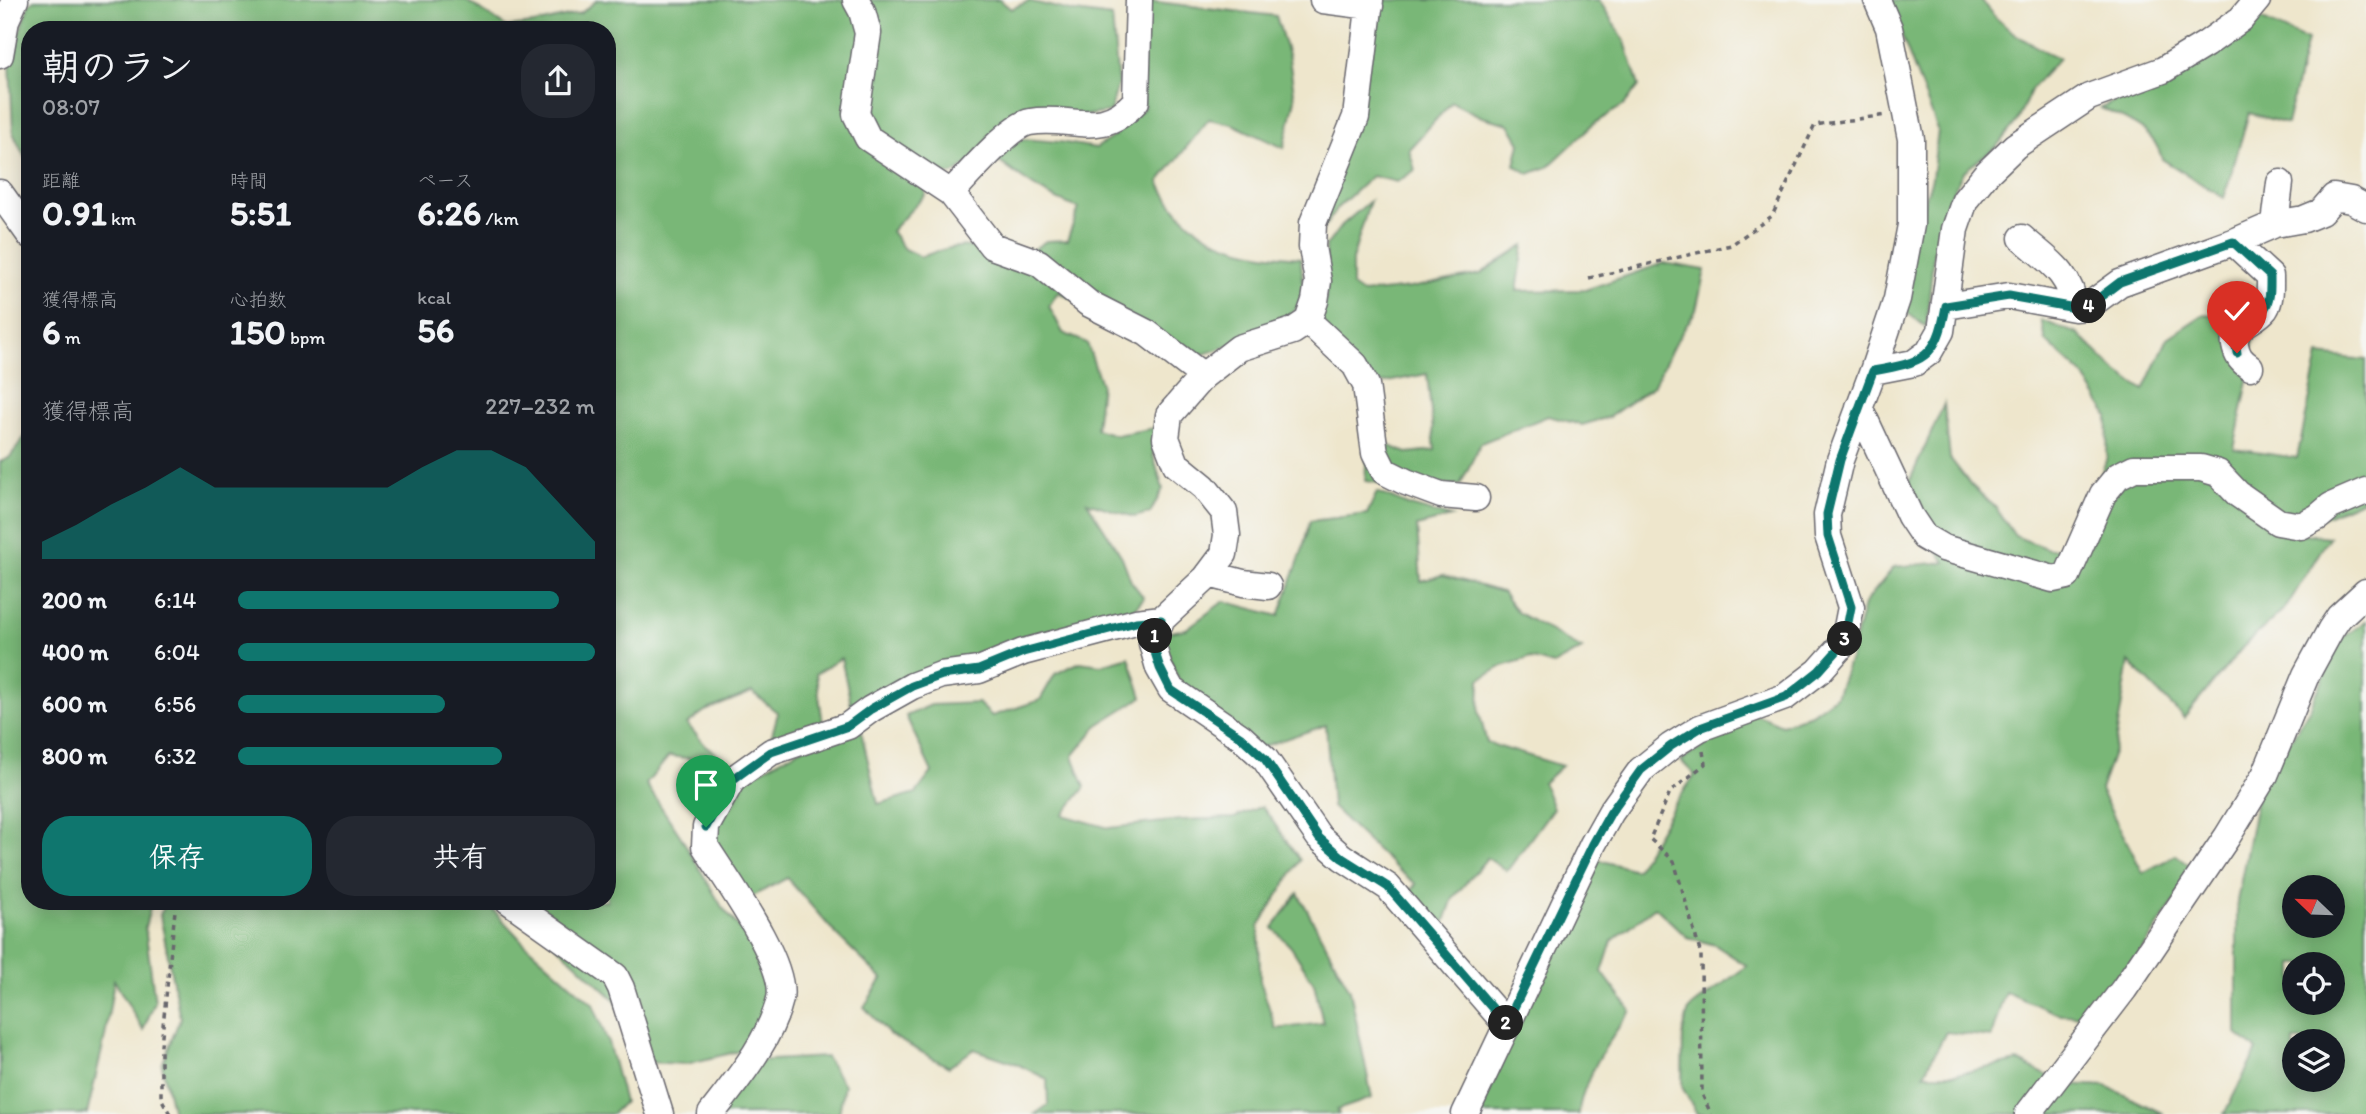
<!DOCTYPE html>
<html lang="ja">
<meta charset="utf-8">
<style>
body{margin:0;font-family:Itim,"Klee One",sans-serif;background:#242831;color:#f1f3f6;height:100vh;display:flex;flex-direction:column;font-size:26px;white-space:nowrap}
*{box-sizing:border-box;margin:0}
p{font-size:23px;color:#9ea1a6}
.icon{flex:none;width:38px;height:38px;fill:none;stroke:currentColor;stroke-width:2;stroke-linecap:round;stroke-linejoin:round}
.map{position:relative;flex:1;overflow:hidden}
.sheet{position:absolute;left:21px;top:21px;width:595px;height:889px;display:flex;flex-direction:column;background:#171b24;border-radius:28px;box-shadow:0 4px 18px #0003}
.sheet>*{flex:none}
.needle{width:46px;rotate:293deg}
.fabs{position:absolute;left:2282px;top:875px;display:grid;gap:14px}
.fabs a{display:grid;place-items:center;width:63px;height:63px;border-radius:50%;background:#171b24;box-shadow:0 4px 18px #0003;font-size:35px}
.pin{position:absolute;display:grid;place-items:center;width:60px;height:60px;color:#fff;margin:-72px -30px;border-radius:50% 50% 50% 0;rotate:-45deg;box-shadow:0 0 7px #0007}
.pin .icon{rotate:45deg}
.km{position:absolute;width:35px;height:35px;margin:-18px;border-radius:50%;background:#222;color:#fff;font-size:19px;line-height:35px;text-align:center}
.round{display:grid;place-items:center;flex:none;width:74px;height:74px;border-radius:28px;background:#242831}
.overview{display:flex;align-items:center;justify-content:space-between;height:119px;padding:0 21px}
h1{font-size:38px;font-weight:700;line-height:52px}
.stats{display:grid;grid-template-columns:repeat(3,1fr);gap:10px;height:119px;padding:7px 21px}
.stats div{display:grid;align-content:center}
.stats b{font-size:35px;font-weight:700}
.stats small{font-size:19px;font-weight:400}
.stats p{font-size:19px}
.chart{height:196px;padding:14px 21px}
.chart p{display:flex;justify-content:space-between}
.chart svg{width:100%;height:126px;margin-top:7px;fill:#0f766e;opacity:.7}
.action{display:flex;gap:14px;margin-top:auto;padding:14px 21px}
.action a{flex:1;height:80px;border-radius:28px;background:#0f766e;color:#fff;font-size:28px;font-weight:700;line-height:80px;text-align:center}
.action a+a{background:#242831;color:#f1f3f6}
ul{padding:0 21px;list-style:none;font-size:23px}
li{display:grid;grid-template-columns:112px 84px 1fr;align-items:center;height:52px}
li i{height:18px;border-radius:9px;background:#0f766e}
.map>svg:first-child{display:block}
.forest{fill:#79b777;stroke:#4e6c59;stroke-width:2;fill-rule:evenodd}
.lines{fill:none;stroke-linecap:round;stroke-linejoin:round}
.minor-casing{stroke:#69676e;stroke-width:29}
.path{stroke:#69676e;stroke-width:3.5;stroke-dasharray:5 5;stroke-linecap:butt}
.minor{stroke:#fff;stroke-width:26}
.route-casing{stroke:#fff;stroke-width:14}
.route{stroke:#0f766e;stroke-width:9}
</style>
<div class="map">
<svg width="2366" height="1114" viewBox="0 0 2366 1114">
<rect width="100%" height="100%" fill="#f6f6f2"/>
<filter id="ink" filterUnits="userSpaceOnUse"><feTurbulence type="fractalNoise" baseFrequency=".0143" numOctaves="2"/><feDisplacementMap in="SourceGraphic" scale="14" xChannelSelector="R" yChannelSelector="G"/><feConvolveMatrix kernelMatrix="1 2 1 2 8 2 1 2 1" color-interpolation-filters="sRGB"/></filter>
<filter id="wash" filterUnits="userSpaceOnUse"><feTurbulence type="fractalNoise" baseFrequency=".00686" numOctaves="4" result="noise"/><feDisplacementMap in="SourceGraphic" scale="28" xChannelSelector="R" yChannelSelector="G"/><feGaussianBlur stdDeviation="1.57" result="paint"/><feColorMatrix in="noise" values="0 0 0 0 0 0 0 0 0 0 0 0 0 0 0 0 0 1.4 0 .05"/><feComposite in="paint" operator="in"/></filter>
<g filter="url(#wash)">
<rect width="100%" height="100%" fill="#eee6cc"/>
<!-- forest -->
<path class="forest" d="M 34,0 L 465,0 L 507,27 L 534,24 L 581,13 L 597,0 L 1000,0 L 1011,9 L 1029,1 L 1075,12 L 1112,17 L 1118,84 L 1110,112 L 1028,123 L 953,174 L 928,174 L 925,195 L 891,231 L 904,249 L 921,257 C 963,240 974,245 1014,262 L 1046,241 L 1067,240 L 1079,208 C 1045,197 1018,176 989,154 L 1024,139 L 1060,142 L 1096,148 L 1113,137 L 1144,108 L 1139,0 L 1276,16 L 1289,58 L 1295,99 L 1284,148 L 1232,124 L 1209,119 L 1159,182 C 1187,241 1240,254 1301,258 C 1301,269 1305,287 1303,297 C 1293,329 1223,348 1194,357 L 1058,292 L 1049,306 L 1063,333 L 1087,343 L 1101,384 L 1096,429 L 1116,435 L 1155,428 L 1153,455 L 1163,489 L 1150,513 L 1134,517 L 1087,502 L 1122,557 L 1131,581 L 1144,598 L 1115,630 L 891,690 L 851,704 L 841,658 L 816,674 L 823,724 L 768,749 L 778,713 L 752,692 L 705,711 L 687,724 L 705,745 L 737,768 L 715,786 L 693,759 L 669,756 L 646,784 L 681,837 L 722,907 L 757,949 L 775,989 L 761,1046 L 686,1064 L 643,1062 L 615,1000 L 547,936 L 515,901 L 607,901 L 607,30 L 30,30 L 30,168 L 13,133 L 10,61 L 29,4 Z
M 1377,0 L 1599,0 L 1625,42 L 1639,86 L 1624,105 L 1595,123 L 1548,167 L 1529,174 L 1515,165 L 1520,143 L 1509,124 L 1482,117 L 1452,102 L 1409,149 L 1415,170 L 1397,182 L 1372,176 L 1336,209 L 1323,230 Z
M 1888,0 L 1981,0 C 2000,28 2029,44 2059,58 L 2032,88 L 2017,121 L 1997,146 L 1963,172 L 1945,206 L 1934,250 L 1926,327 L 1906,312 L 1911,246 L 1932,178 L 1938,130 Z
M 2252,15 L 2307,40 L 2287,124 L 2249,113 L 2224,198 L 2162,159 C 2154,128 2127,121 2101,108 L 2172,73 Z
M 1370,201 L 1352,260 L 1352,286 L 1362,293 L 1410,288 L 1480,274 L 1524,245 L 1517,291 L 1585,290 L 1664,263 L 1705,270 L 1696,310 L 1674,345 L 1653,386 L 1609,417 L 1582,425 L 1548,416 L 1481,443 L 1460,485 L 1386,484 L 1365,481 L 1367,450 L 1385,444 L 1407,453 L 1435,450 L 1427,374 L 1363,387 L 1318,319 L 1326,298 L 1326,246 L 1341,226 Z
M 2204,314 L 2255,320 L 2250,371 L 2234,449 L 2297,458 L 2319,355 L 2366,360 L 2366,499 L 2289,532 L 2329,537 L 2287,606 L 2243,647 L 2184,718 L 2129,662 L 2114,750 L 2100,790 L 2143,873 L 2176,855 L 2195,869 L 2100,1016 L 2061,1015 L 2005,992 L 1991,1037 L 1946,1032 L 1924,1074 L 1957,1074 L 2018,1061 L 2064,1084 L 2106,1086 L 2164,1114 L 1697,1114 L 1682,1087 L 1683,1032 L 1689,1009 L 1747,966 L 1715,945 L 1687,937 L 1655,907 L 1612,941 L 1602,972 L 1631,1011 C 1612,1034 1580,1084 1579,1114 L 1465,1114 L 1595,859 L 1636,870 L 1676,802 L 1695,775 L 1681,761 L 1753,713 L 1782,725 L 1811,714 L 1836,696 L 1850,658 L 1864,604 L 1894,567 L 1945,562 L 1902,498 L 1944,404 L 1950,458 L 1970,484 L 1995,507 L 2015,536 L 2048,549 L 2077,548 L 2107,457 L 2108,416 L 2083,375 L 2046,341 L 2041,320 L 2078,334 L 2116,371 L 2144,390 L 2168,338 Z
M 30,430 L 30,901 L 152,901 L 145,927 L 155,1002 L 143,1030 L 114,980 L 105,1037 L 87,1114 L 0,1114 L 0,462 L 9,458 Z
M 1377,492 L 1410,506 L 1451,517 L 1417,526 L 1421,581 L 1443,575 L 1502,592 L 1517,612 L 1582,649 L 1553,665 L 1529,658 L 1503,666 L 1480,679 L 1479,712 L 1487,743 L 1562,766 L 1543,783 L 1553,808 L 1507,871 L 1487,858 L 1453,898 L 1436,947 L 1396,903 L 1416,884 L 1397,869 L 1332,807 L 1326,725 L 1253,750 L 1191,709 L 1159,634 L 1186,629 L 1224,601 L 1279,616 L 1302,551 L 1310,521 L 1367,514 Z
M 2366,621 L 2366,1114 L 2224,1114 L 2257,1050 L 2237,1034 L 2237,901 L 2258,792 L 2310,708 L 2341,639 ZM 2294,887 L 2333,887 L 2333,926 L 2294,926 ZM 2294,964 L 2333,964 L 2333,1003 L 2294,1003 ZM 2294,1041 L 2333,1041 L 2333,1080 L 2294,1080 Z
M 1129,657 L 1142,697 L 1099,724 L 1073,756 L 1085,787 L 1063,815 L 1109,828 L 1180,820 L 1234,818 L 1262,806 L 1300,860 L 1259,926 L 1260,980 L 1276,1029 L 1323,1023 L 1314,983 L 1291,947 L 1273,928 L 1298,893 L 1350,990 L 1372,1098 L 1337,1110 L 1339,1114 L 1035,1114 L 1048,1105 L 1047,1079 L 1015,1063 L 974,1049 L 949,1067 L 890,1035 L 864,1007 L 882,979 L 836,934 L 787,878 L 736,905 L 711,861 L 715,808 L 750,776 L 858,718 L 878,804 L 916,793 L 932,772 L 906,716 L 931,705 L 978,703 L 992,716 L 1040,700 L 1055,674 L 1080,662 L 1101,665 Z
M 166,901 L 485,901 L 523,942 L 593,1004 L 608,1042 L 624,1102 L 612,1114 L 173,1114 L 162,1065 L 180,1018 L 160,915 Z
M 826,1057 L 844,1085 L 839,1114 L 717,1114 L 752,1061 Z"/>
</g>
<g filter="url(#ink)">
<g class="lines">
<!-- minor casing -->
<g class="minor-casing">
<path id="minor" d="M 856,0 L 862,11 L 868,33 L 856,114 L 868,138 L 951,193 L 992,246 L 1039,263 L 1088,303 L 1147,333 L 1203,376
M 1323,0 L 1370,6
M 1370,0 L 1356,117 L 1313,223 L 1312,247 L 1318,281 L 1315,301 L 1308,321 L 1293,331 L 1239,348 L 1203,376 L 1169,415 L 1166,438 L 1176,464 L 1204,487 L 1224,512 L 1227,535 L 1224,554 L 1206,578 L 1162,619 L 1152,643 L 1159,668 L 1171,689 L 1241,737 L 1265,759 L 1319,837 L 1342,857 L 1388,887 L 1506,1024
M 0,55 L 6,20 L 15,0
M 0,193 L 30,235
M 951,193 C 966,177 1011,125 1030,122 C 1072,115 1101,140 1136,101 L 1139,0
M 2275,224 L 2280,183
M 2022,238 C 2048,261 2070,272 2075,308
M 2233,242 L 2270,276 C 2270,286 2271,300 2265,309 C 2254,323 2232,324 2235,345 C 2237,356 2241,361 2250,367
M 1946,306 L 2009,296 L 2075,308 L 2087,307 L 2120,283 L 2236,241 L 2275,224 L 2304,219 L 2321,212 L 2334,197 L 2351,200 L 2366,208
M 1308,321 L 1355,365 L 1366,385 L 1375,453 L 1384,471 L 1406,482 L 1441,495 L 1476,498
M 1873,371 L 1914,363 L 1929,352 L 1941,331 L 1955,229 L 1965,200 L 1985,175 L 2015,146 L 2089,97 L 2163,70 L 2206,44 L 2241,19 L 2257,0
M 1859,407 L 1910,516 L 1924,537 L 1943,548 L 2053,579 L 2067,576 L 2103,494 L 2118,476 L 2134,468 L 2201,468 L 2218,473 L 2238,494 L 2278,522 L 2301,526 L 2318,517 L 2331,506 L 2366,491
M 1209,574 L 1243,583 L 1268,586
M 509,901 L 615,976 L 621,988 L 660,1114
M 711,1114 C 737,1080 770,1041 780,999 C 788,964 725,878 705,846 L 706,827 L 732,780 L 771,752 L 848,726 L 871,709 L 912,686 L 941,675 L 979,670 L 1023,652 L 1136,622 L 1162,619
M 1465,1114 L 1593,844 L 1611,812 L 1641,770 L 1671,746 L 1700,728 L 1785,697 L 1819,671 L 1844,643 L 1851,607 L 1828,536 L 1827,515 L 1840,460 L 1873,371 L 1897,299 L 1911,225 L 1911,139 L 1889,28 L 1877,0
M 2028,1114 L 2124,989 L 2227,837 L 2265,775 L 2306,675 L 2331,629 L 2339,617 L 2366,592"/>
</g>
<!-- path -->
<path class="path" d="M 1589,278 L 1731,245 L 1772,216 L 1815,125 L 1886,115
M 1703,751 L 1705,764 L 1670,792 L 1650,839 L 1674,861 L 1701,955 L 1702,1094 L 1711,1114
M 170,1114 L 161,1098 L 161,1045 L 176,901"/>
<!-- minor -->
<use href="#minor" class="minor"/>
</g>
</g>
<g class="lines" filter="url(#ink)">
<!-- route casing -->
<g class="route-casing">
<path id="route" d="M 706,827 L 732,780 L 771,752 L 848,726 L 871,709 L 912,686 L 942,675 L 979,670 L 1023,652 L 1136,622 L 1161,620 L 1152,643 L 1160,668 L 1171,690 L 1241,737 L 1265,759 L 1319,838 L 1342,858 L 1388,887 L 1506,1024 L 1593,844 L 1611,812 L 1641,770 L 1671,746 L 1700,728 L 1786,697 L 1819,671 L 1844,643 L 1851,607 L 1828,536 L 1827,514 L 1840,460 L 1873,371 C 1923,362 1937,359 1946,306 L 2009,296 L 2075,308 L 2087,307 L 2120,282 L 2233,242 L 2270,276 C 2270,287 2271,301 2264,309 C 2247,329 2231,322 2237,353"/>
</g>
<!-- route -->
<use href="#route" class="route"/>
</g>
</svg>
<div class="fabs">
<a><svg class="needle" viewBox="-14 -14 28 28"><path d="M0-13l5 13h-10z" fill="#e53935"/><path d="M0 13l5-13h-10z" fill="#9ea1a6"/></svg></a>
<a><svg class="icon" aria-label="locate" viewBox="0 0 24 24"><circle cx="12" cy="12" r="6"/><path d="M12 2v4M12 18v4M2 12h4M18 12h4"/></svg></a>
<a><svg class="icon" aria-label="layers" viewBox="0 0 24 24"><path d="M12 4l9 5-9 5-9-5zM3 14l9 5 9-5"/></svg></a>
</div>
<div class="pin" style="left:706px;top:827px;background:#1e9e55"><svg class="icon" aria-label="arrive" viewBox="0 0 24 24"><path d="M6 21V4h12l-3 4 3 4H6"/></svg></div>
<div class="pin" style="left:2237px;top:353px;background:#d93025"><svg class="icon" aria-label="check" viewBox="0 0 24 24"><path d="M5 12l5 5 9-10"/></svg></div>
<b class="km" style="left:1155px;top:636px">1</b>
<b class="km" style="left:1506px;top:1023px">2</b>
<b class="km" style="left:1845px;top:639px">3</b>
<b class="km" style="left:2089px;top:306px">4</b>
<section class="sheet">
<div class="overview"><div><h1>朝のラン</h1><p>08:07</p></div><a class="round"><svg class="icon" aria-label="share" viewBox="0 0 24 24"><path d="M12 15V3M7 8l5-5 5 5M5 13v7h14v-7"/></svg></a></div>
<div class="stats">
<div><p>距離</p><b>0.91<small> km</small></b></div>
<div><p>時間</p><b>5:51</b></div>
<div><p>ペース</p><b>6:26<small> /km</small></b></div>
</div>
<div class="stats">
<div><p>獲得標高</p><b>6<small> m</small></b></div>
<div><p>心拍数</p><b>150<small> bpm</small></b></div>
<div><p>kcal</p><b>56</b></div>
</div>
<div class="chart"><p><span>獲得標高</span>227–232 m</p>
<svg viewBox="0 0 160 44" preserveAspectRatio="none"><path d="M0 44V38L10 32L20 25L30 19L40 12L50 19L60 19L70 19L80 19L90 19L100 19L110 12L120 6L130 6L140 12L150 25L160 38V44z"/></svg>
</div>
<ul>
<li><b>200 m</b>6:14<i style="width:90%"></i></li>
<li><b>400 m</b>6:04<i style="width:100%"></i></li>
<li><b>600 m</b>6:56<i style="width:58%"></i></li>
<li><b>800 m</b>6:32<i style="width:74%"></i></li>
</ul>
<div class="action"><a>保存</a><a>共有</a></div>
</section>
</div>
